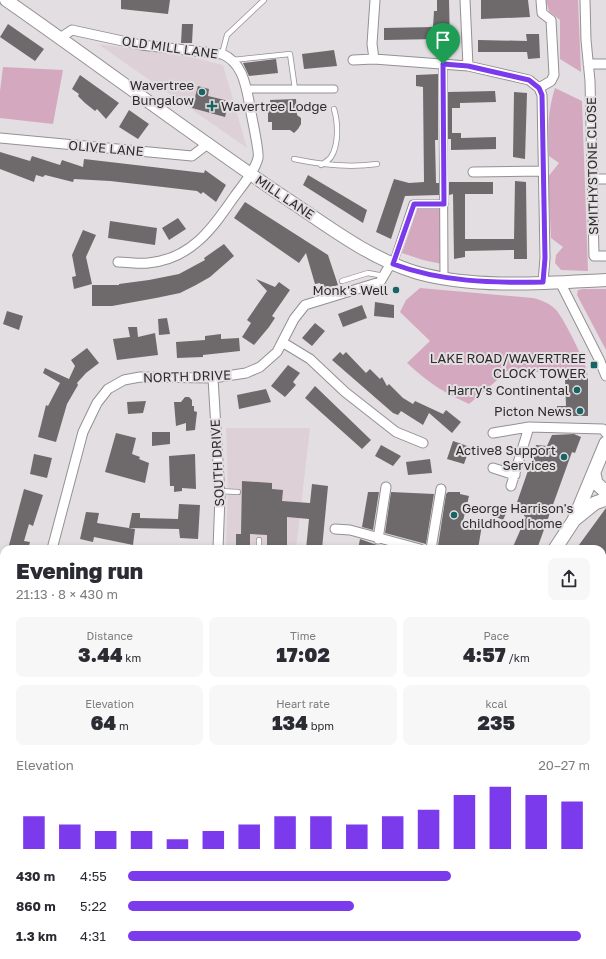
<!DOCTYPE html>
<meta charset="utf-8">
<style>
body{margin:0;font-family:"Golos Text",sans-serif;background:#f7f7f7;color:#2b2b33;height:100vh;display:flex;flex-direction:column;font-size:15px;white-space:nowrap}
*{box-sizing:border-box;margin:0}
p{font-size:13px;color:#7c7c81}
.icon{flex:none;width:22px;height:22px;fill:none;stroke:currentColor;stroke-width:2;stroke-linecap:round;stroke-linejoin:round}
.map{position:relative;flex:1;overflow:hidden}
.side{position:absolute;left:0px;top:545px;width:606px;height:414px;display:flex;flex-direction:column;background:#fff;border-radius:12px 12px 0 0;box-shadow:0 2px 6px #0003}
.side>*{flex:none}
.pin{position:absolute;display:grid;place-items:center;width:34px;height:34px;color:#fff;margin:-41px -17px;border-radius:50% 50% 50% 0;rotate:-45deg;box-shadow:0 0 4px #0007}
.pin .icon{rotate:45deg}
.round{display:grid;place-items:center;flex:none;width:42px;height:42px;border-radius:8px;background:#f7f7f7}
.headline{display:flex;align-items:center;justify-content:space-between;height:68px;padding:0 16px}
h1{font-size:22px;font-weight:800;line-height:30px}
.stats{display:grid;grid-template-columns:repeat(3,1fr);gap:6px;height:68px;padding:4px 16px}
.stats div{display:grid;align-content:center;border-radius:8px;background:#f7f7f7;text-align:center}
.stats b{font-size:20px;font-weight:800}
.stats small{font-size:11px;font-weight:400}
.stats p{font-size:11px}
.chart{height:112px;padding:8px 16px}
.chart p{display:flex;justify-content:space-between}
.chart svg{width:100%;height:72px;margin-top:4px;stroke:#7c3aed;stroke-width:6}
ul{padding:0 16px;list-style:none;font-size:13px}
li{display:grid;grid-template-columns:64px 48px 1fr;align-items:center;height:30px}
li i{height:10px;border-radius:5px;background:#7c3aed}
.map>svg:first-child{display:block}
.built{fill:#ddd0d7}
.green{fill:#d4a9c0}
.building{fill:#6e6a6c}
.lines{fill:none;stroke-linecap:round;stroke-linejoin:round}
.service-casing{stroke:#959093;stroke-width:6}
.pedestrian-casing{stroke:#959093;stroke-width:9}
.minor-casing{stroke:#959093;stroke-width:11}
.tertiary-casing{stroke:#959093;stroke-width:14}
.secondary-casing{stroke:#959093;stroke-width:15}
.service{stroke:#fff;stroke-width:4.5}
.pedestrian{stroke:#fff;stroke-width:7}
.minor{stroke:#fff;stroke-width:9}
.tertiary{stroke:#fff;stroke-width:12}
.secondary{stroke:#fff;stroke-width:13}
.route-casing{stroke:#fff;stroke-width:8}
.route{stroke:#7c3aed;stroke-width:5}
.poi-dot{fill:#166565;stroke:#e3dee1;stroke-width:1.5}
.labels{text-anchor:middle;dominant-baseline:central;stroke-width:4;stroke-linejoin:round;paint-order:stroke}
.street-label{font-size:13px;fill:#2d2b2c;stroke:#e3dee1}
.poi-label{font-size:13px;fill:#2d2b2c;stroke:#e3dee1;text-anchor:end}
</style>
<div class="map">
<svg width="606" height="959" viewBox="0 0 606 959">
<rect width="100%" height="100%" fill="#e3dee1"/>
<!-- built -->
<path class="built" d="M 98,44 L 187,56 L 223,65 L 247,148 Z
M 226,428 L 310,428 L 296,549 L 226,549 L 228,489 Z"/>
<!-- green -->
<path class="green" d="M 546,0 L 578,0 L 581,72 L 560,59 L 560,20 L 549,11 Z
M 3,67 L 63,70 L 53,124 L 0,118 L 0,91 Z
M 555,88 L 582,101 L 588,271 L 561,270 L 555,263 L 556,255 L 563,247 L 551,238 L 548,177 L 559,163 L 549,156 C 548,130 547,114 555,88 Z
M 417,209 L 442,209 L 442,264 L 423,260 L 402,253 Z
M 420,288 L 533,298 C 542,300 551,304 557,311 C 565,321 586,363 588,375 L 509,370 L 469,404 C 441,391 429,383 407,363 L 430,341 L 400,312 L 406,300 Z
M 583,289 L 606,289 L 606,350 L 577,295 L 578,290 Z
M 602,758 L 606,759 L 606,959 L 441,959 L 441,955 L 602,955 Z"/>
<!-- building -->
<path class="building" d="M 121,0 L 170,0 L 168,14 L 121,9 Z
M 437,0 L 449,0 L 450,44 L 438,44 L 438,39 L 384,40 L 384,28 L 433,27 L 434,11 L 437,11 Z
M 481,0 L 528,0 L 530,17 L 481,19 Z
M 8,24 L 44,49 L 35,61 L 0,37 Z
M 182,24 L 193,24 L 192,43 L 181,43 Z
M 526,34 L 539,34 L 540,58 L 528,59 L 527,52 L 478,52 L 478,40 L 527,41 Z
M 334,50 L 337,66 L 304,69 L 302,54 Z
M 276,59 L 278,73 L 249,76 L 243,63 Z
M 438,74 L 438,140 L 435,140 L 436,183 L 439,183 L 439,195 L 405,196 L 391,239 L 376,232 L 394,179 L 409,183 L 424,182 L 423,87 L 416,86 L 416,75 Z
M 80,75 L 119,103 L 106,119 L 97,109 L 95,111 L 85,103 L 78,96 L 79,94 L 72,89 Z
M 198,86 L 209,89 L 208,96 L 229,101 L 225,117 L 192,108 Z
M 495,91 L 496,102 L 460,103 L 460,108 L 452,108 L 452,133 L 461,133 L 461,138 L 496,137 L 496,149 L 451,150 L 451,139 L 448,139 L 448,92 Z
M 514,92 L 527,93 L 525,159 L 513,157 Z
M 296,99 L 297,115 L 301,118 L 301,124 L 298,129 L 294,133 L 290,130 L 272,130 L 272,122 L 268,122 L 268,108 L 271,108 L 270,100 Z
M 129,110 L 149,124 L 138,139 L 119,127 Z
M 0,152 L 30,161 L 32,156 L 60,165 L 62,160 L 83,167 L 84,159 L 204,173 L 205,170 L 226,185 L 216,202 L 203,192 L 201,194 L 197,191 L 163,187 L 110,181 L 74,179 L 73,182 L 45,175 L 43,177 L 36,175 L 34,182 L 0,169 Z
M 308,175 L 367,210 L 363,223 L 303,185 Z
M 515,181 L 526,182 L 527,259 L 514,259 L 514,250 L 465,251 L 465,257 L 454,259 L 453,194 L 449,195 L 449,182 L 493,182 L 493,194 L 465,194 L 465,239 L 514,239 Z
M 245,202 L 328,255 L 338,285 L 323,290 L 320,283 L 315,284 L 306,253 L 299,263 L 234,218 Z
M 178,218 L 186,229 L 169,240 L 162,228 Z
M 110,221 L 157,228 L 155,245 L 108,238 Z
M 83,230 L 96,235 L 86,257 L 92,284 L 74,289 L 72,277 L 76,276 L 72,255 Z
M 224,244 L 234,256 L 210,277 L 196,285 L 180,293 L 156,298 L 112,306 L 92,306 L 92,285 L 119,285 L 119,284 L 149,280 L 179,274 L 205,260 L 204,258 Z
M 256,279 L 275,287 L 279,282 L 290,290 L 272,316 L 275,318 L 269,327 L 254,345 L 242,337 L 251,323 L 247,320 L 267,291 Z
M 375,302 L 394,305 L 394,318 L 374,316 Z
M 362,305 L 367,318 L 343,327 L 338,314 Z
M 7,311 L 23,316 L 19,330 L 3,324 Z
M 167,318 L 170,334 L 159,335 L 158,319 Z
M 315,323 L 325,331 L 312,346 L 302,338 Z
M 128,327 L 137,327 L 138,337 L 155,333 L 158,355 L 117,360 L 113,339 L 130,337 Z
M 221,334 L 221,339 L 239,338 L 240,351 L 203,355 L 203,357 L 177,358 L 176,342 L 205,340 L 205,336 Z
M 87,348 L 99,363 L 86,373 L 77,383 L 78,385 L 67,404 L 56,442 L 38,437 L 46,405 L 48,406 L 60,383 L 43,373 L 45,368 L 69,379 L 75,366 L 71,360 Z
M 340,352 L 343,355 L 346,352 L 366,373 L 370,369 L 380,379 L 382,377 L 387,386 L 389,384 L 403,398 L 413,404 L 415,401 L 443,414 L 446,410 L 461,422 L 452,433 L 429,413 L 423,425 L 401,411 L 398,415 L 393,413 L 332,360 Z
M 288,365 L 300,373 L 293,382 L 296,385 L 285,397 L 271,386 Z
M 565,378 L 588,378 L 588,416 L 557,416 L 557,406 L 566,406 Z
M 315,386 L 371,440 L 362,449 L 305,398 Z
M 266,389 L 271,402 L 239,409 L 237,395 Z
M 185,397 L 189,397 L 192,400 L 192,406 L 194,406 L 194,411 L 197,412 L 195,430 L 186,431 L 186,423 L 176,426 L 174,402 L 181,402 Z
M 146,401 L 143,413 L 128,414 L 127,402 Z
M 152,432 L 170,432 L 170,444 L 152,446 Z
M 116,433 L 136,438 L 132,454 L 140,457 L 139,459 L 149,463 L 145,483 L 105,472 Z
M 574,434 L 581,437 L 575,453 L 572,452 L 537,549 L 512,549 L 526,517 L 524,516 L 525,511 L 515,508 L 531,462 L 533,463 L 536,445 L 547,446 L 552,435 Z
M 453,441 L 470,447 L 464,464 L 447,459 Z
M 381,445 L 401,456 L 393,466 L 375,456 Z
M 34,454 L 52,458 L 47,478 L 30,474 Z
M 195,454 L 196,489 L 182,488 L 182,491 L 174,492 L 174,486 L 170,486 L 169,456 Z
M 430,459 L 432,473 L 408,475 L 406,462 Z
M 242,481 L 272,483 L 272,489 L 283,490 L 282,501 L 310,503 L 312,484 L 328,486 L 322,549 L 306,549 L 309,519 L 287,517 L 287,549 L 267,549 L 267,535 L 250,534 L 250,548 L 236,548 L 236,534 L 241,534 Z
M 24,489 L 43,495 L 33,526 L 29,524 L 24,541 L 30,542 L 28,549 L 8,549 Z
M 368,492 L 379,492 L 373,530 L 362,527 Z
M 391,492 L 434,494 L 426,544 L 385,533 Z
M 448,492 L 460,492 L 460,494 L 469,496 L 463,521 L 482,525 L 478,549 L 450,549 L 438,546 L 446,494 Z
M 179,504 L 200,505 L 198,539 L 180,538 L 179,529 L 129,528 L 132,513 L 140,513 L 140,518 L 178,519 Z
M 497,507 L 507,511 L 503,520 L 494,516 Z
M 606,508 L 606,554 L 602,553 L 602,549 L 576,549 Z
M 86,512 L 99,513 L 97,523 L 135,529 L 133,545 L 94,537 L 93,542 L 80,539 Z
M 360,539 L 377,545 L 397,549 L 358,549 Z"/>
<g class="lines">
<!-- service casing -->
<g class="service-casing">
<path id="service" d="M 222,54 L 227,35 L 264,0
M 233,60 L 290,54 L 295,89
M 294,159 C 322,165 348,168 377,164
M 321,165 C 324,163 329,160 331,157 C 339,145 338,122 334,109
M 342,281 L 368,273 L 384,276
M 219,491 L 238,492
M 259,549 L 259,540
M 296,955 L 303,959
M 105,959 L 107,955
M 147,959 L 148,955
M 223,959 L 224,955
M 238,959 L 239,955
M 286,959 L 288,955
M 424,959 L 427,955"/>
</g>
<!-- pedestrian casing -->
<g class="pedestrian-casing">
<path id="pedestrian" d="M 443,64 L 444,278
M 246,89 L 334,89
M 393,264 L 413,204 L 444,204"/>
</g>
<!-- minor casing -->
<g class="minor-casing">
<path id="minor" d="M 465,0 L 468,66
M 585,0 L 586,40 L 590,81 L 594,256 L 606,256
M 60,38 L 72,30 L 141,45 L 222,54 C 241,62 245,81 249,101 C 250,111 260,152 258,158 C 255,171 242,186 234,197 C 212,229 191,259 148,263 C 139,264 128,262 118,262
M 374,59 L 372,44 L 375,0
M 353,60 L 374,59 L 468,66 L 529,80 L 539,88 L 542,95 L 545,258 L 543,282
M 588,64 L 606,64
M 539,88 L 551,81 L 554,75 L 551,20 L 542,13 L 541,0
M 0,138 L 192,156 L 209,143
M 473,172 L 543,171
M 593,179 L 606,179
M 560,282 L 599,359 L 606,376
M 282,342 L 310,359 L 345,392 L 396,432 L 423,443
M 213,378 L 220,496 L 218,549
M 493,433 L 529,427 L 603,429 L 606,433
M 493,468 L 515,475
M 511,486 L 529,427
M 335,529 L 350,530 L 420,549
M 378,539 L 386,487
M 52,549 L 83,432 L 97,403 L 108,389 L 124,380 L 140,377 L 213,378 L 246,373 L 260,367 L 277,352 L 294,319 L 305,305 L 380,282 L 391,263
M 431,549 L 441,489
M 602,575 L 606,577
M 602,750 L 606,750
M 0,834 L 4,823
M 0,911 L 4,914
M 67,955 L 73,959
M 54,959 L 57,955
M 184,959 L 185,955"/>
</g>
<!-- tertiary casing -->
<g class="tertiary-casing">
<path id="tertiary" d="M 6,0 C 98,64 188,132 281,195 C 324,223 367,258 418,273 C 476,289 546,283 606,280"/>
</g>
<!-- secondary casing -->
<g class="secondary-casing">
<path id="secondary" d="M 594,474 L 596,483 L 606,492
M 574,520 L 595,503 L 606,499
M 555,549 L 574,520 L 606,443
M 319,959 L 321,955"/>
</g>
<!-- service -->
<use href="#service" class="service"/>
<!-- pedestrian -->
<use href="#pedestrian" class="pedestrian"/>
<!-- minor -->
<use href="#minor" class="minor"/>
<!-- tertiary -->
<use href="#tertiary" class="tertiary"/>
<!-- secondary -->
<use href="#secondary" class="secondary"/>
</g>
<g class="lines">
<!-- route casing -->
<g class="route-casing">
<path id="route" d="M 443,64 L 468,66 L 529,80 L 539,88 L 542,95 L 545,258 L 543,282 C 491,283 442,282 393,264 L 414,204 L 444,204 Z"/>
</g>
<!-- route -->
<use href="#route" class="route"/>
</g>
<!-- markers -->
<g class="poi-dot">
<circle cx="202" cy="92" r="4"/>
<path d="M210 100h4v4h4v4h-4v4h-4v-4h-4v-4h4z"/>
<circle cx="396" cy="290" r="4"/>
<rect x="590" y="361" width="8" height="8" rx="2"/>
<circle cx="577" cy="390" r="4"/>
<circle cx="580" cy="411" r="4"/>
<circle cx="564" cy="457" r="4"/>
<circle cx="454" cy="515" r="4"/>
</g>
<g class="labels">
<!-- street labels -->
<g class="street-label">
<text transform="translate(170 47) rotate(8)">OLD MILL LANE</text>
<text transform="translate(106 148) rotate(5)">OLIVE LANE</text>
<text transform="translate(592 166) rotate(-91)">SMITHYSTONE CLOSE</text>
<text transform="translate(285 197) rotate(34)">MILL LANE</text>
<text transform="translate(187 376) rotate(-2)">NORTH DRIVE</text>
<text transform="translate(217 463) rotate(-93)">SOUTH DRIVE</text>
</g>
<!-- poi labels -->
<g class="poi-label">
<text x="194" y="85">Wavertree<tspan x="194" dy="15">Bungalow</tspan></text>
<text x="221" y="106" text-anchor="start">Wavertree Lodge</text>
<text x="388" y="290">Monk's Well</text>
<text x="586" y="358">LAKE ROAD/WAVERTREE<tspan x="586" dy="15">CLOCK TOWER</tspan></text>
<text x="569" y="390">Harry's Continental</text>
<text x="572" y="411">Picton News</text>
<text x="556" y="450">Active8 Support<tspan x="556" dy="15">Services</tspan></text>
<text x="462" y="508" text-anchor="start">George Harrison's<tspan x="462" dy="15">childhood home</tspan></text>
</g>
</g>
</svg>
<div class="pin" style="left:443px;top:64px;background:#1e9e55"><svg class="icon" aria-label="arrive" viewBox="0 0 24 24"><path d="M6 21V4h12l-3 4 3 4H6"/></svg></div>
<section class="side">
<div class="headline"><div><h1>Evening run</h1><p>21:13 · 8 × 430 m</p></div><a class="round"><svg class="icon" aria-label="share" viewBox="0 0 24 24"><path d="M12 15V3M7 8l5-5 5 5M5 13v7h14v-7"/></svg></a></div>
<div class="stats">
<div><p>Distance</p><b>3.44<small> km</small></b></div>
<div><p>Time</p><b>17:02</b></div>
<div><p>Pace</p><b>4:57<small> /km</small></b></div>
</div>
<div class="stats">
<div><p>Elevation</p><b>64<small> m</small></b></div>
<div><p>Heart rate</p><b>134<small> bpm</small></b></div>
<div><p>kcal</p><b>235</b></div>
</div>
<div class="chart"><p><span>Elevation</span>20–27 m</p>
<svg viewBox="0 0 160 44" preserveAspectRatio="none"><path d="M5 44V24M15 44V29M25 44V33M35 44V33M45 44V38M55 44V33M65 44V29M75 44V24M85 44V24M95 44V29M105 44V24M115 44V20M125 44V11M135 44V6M145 44V11M155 44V15"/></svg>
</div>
<ul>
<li><b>430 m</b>4:55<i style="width:70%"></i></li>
<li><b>860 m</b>5:22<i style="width:49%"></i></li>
<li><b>1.3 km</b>4:31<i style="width:98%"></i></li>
</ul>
</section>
</div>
